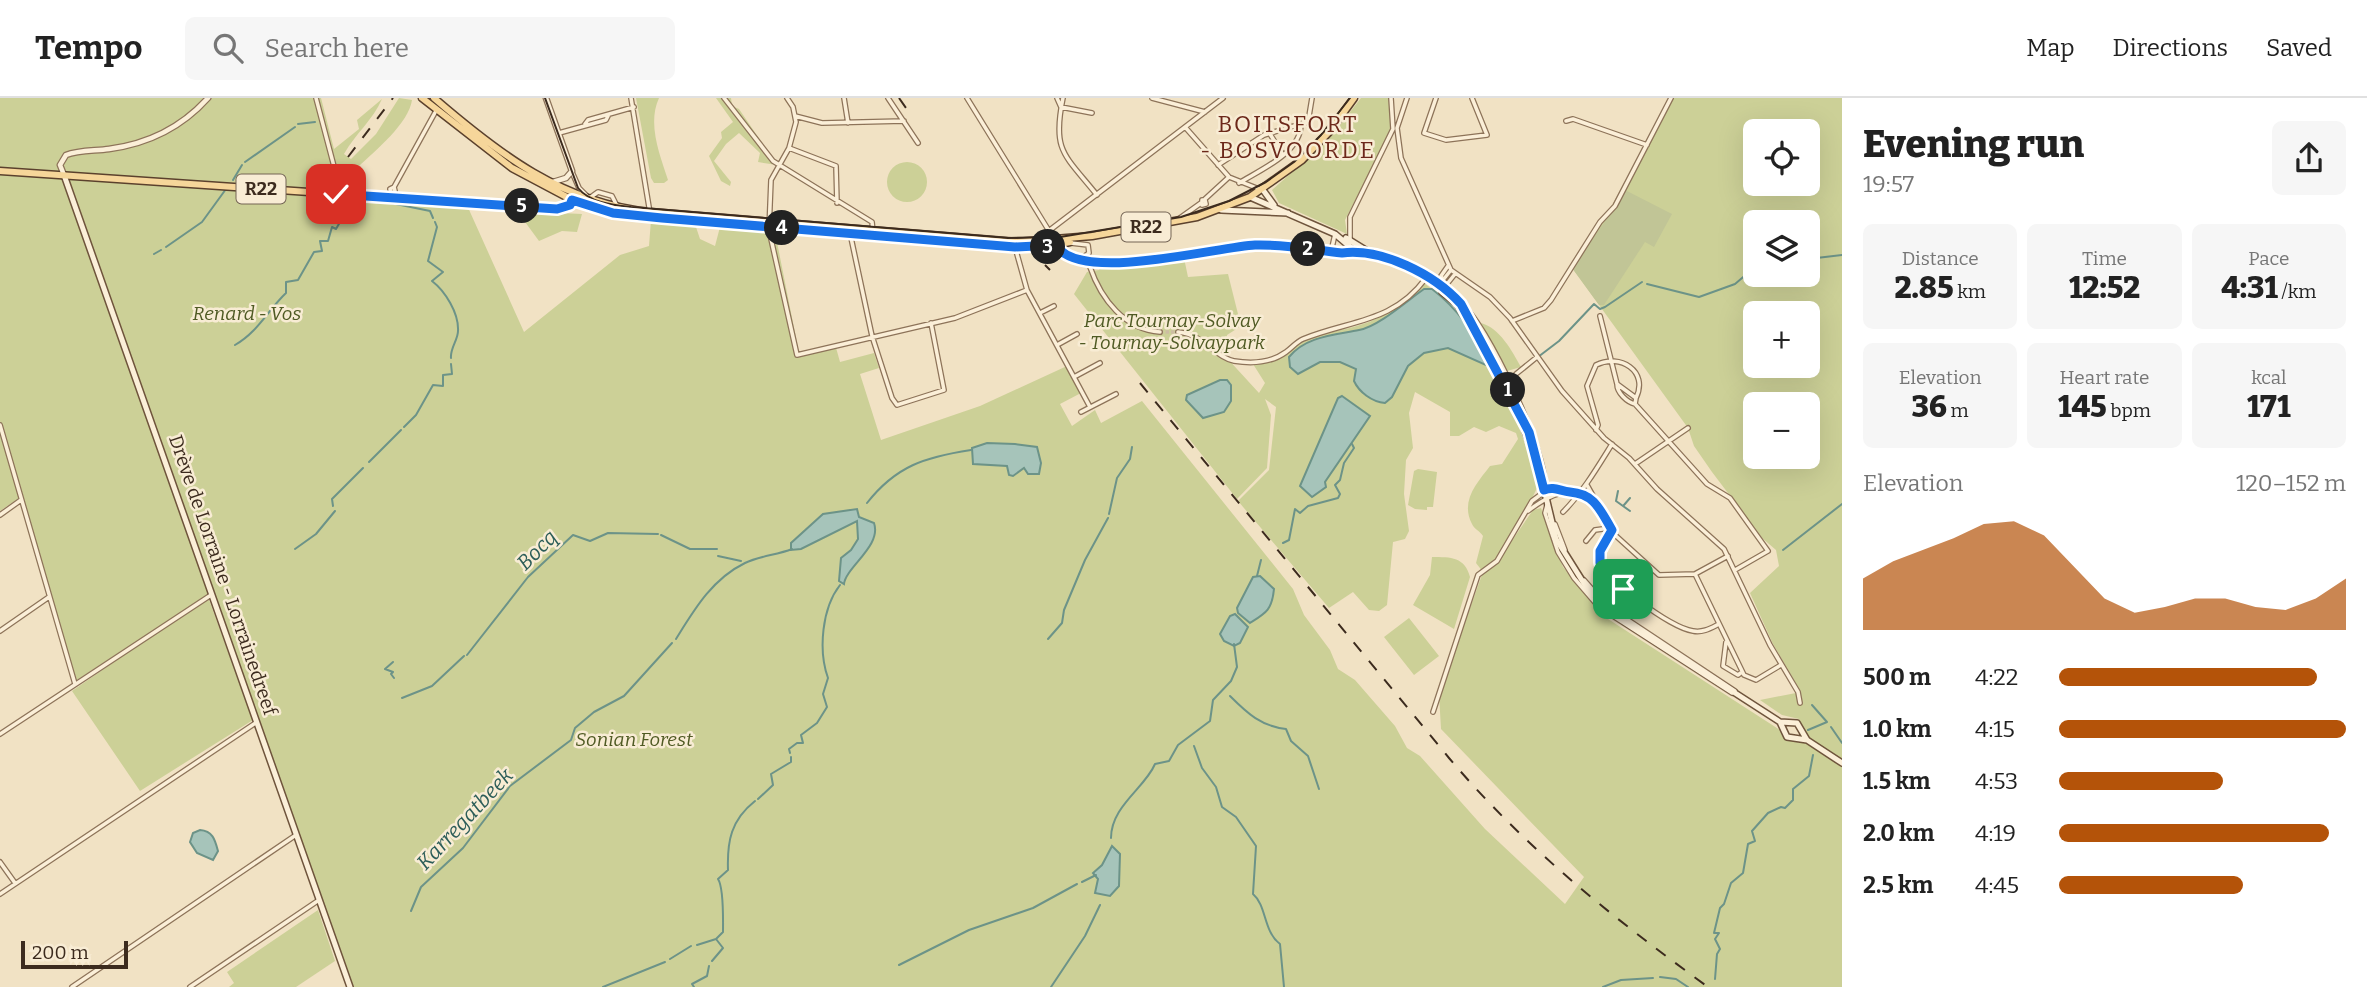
<!DOCTYPE html>
<meta charset="utf-8">
<style>
body{margin:0;font-family:Bitter,serif;background:#f6f6f6;color:#222;height:100vh;display:flex;flex-direction:column;font-size:26px;white-space:nowrap}
*{box-sizing:border-box;margin:0}
p{font-size:23px;color:#767676}
.icon{flex:none;width:38px;height:38px;fill:none;stroke:currentColor;stroke-width:2;stroke-linecap:round;stroke-linejoin:round}
.map{position:relative;flex:1;overflow:hidden}
.panel{display:flex;flex-direction:column;background:#fff;width:525px}
.panel>*{flex:none}
.controls{position:absolute;left:1743px;top:21px;display:grid;gap:14px}
.controls a{display:grid;place-items:center;width:77px;height:77px;border-radius:10px;background:#fff;box-shadow:0 7px 28px #0002;font-size:35px}
.scale{position:absolute;left:21px;bottom:18px;width:107px;box-sizing:border-box;padding-left:7px;border:4px solid #3c2b1e;border-top:0;font-size:19px;line-height:24px;white-space:nowrap;color:#3c2b1e;-webkit-text-stroke:5px #f8ecd4;paint-order:stroke}
.pin{position:absolute;display:grid;place-items:center;width:60px;height:60px;color:#fff;margin:-30px;border-radius:14px;box-shadow:0 4px 10px #0006}
.km{position:absolute;width:35px;height:35px;margin:-18px;border-radius:50%;background:#222;color:#fff;font-size:19px;line-height:35px;text-align:center}
.round{display:grid;place-items:center;flex:none;width:74px;height:74px;border-radius:10px;background:#f6f6f6}
.overview{display:flex;align-items:center;justify-content:space-between;height:119px;padding:0 21px}
h1{font-size:38px;font-weight:800;line-height:52px}
.metrics{display:grid;grid-template-columns:repeat(3,1fr);gap:10px;height:119px;padding:7px 21px}
.metrics div{display:grid;align-content:center;border-radius:10px;background:#f6f6f6;text-align:center}
.metrics b{font-size:30px;font-weight:800}
.metrics small{font-size:19px;font-weight:400}
.metrics p{font-size:19px}
.chart{height:196px;padding:14px 21px}
.chart p{display:flex;justify-content:space-between}
.chart svg{width:100%;height:126px;margin-top:7px;fill:#b45309;opacity:.7}
ul{padding:0 21px;list-style:none;font-size:23px}
li{display:grid;grid-template-columns:112px 84px 1fr;align-items:center;height:52px}
li i{height:18px;border-radius:9px;background:#b45309}
header{display:flex;align-items:center;gap:42px;box-sizing:border-box;height:98px;padding:0 35px;background:#fff;border-bottom:2px solid #e0e0e0}
header strong{font-size:33px}
nav{display:flex;gap:38px;margin-inline-start:auto;font-size:24px}
.search{width:490px;height:63px;background:#f6f6f6;display:flex;align-items:center;gap:18px;box-sizing:border-box;padding:0 24px;border-radius:10px;color:#767676;font-size:26px}
main{display:flex;flex:1;min-height:0}
.map>svg:first-child{display:block}
.green{fill:#ccd097;fill-rule:evenodd}
.cemetery{fill:#c1c596}
.water{fill:#a6c4ba;stroke:#6c9388;stroke-width:2}
.lines{fill:none;stroke-linecap:round;stroke-linejoin:round}
.stream{stroke:#6c9388;stroke-width:2}
.minor-tunnel{stroke:#cdbda3;stroke-width:3.5;stroke-dasharray:3.5 2;stroke-linecap:butt}
.minor-casing{stroke:#8d7359;stroke-width:6}
.tertiary-casing{stroke:#8d7359;stroke-width:7}
.secondary-casing{stroke:#6f543c;stroke-width:8}
.primary-casing{stroke:#5b412d;stroke-width:9}
.minor{stroke:#fbefd8;stroke-width:3.5}
.tertiary{stroke:#fbefd8;stroke-width:4.5}
.secondary{stroke:#fbefd8;stroke-width:5}
.primary{stroke:#f6d69a;stroke-width:6}
.tram{stroke:#3c2b1e;stroke-width:2}
.rail{stroke:#3c2b1e;stroke-width:2;stroke-dasharray:12 12;stroke-linecap:butt}
.route-casing{stroke:#fff;stroke-width:14}
.route{stroke:#1a73e8;stroke-width:9}
.labels{text-anchor:middle;dominant-baseline:central;stroke-width:5;stroke-linejoin:round;paint-order:stroke}
.shield{fill:#f8ecd4;stroke:#746555;stroke-width:2}
.shield-label{font-size:18px;font-weight:bold;fill:#3c2b1e}
.park-label{font-size:19px;font-style:italic;fill:#4f5a23;stroke:#f8ecd4}
.street-label{font-size:19px;fill:#3c2b1e;stroke:#f8ecd4}
.water-label{font-size:21px;font-style:italic;fill:#2c5d58;stroke:#f8ecd4}
.quarter-label{font-size:23px;letter-spacing:2px;fill:#6c281a;stroke:#f8ecd4}
</style>
<header>
<strong>Tempo</strong>
<div class="search"><svg class="icon" aria-label="search" viewBox="0 0 24 24"><circle cx="10" cy="10" r="6"/><path d="M15 15l6 6"/></svg>Search here</div>
<nav><a>Map</a><a>Directions</a><a>Saved</a></nav>
</header>
<main>
<div class="map">
<svg width="1842" height="889" viewBox="0 0 1842 889">
<rect width="100%" height="100%" fill="#f1e2c4"/>
<!-- green -->
<path class="green" d="M 0,0 L 321,0 L 334,51 L 359,31 L 357,22 L 382,1 C 373,22 355,36 344,56 L 351,61 L 376,36 L 399,0 L 412,2 C 409,25 375,53 358,69 L 343,69 L 353,97 L 466,105 L 524,234 L 620,157 L 649,148 L 651,122 L 695,126 L 700,141 L 715,148 L 720,129 L 775,134 L 799,255 L 835,246 L 840,264 L 874,255 L 879,270 L 860,276 L 881,342 L 980,308 L 1067,268 L 1081,295 L 1060,306 L 1072,328 L 1095,312 L 1101,325 L 1142,303 L 1293,491 L 1304,517 L 1330,552 L 1338,571 L 1355,582 L 1395,628 L 1407,650 L 1420,658 L 1485,731 L 1565,806 L 1584,779 L 1441,631 L 1439,596 L 1483,474 L 1476,465 L 1483,438 C 1480,433 1474,431 1472,426 C 1460,403 1477,385 1490,368 L 1502,366 L 1518,341 L 1516,335 L 1499,328 L 1486,334 L 1474,329 L 1459,338 L 1450,338 L 1450,314 L 1415,294 L 1409,315 L 1413,350 L 1406,362 L 1404,396 L 1409,433 L 1405,441 L 1393,444 L 1387,507 L 1379,513 L 1369,512 L 1353,494 L 1329,510 L 1238,403 L 1269,372 L 1276,309 L 1265,301 L 1271,317 L 1267,370 L 1237,401 L 1074,196 L 1087,174 L 1099,172 L 1101,168 L 1184,160 L 1188,179 L 1228,176 L 1241,228 L 1227,237 L 1226,259 L 1259,295 L 1265,285 L 1253,266 C 1276,267 1287,250 1307,242 C 1324,234 1342,233 1360,227 C 1385,220 1404,202 1424,185 C 1481,225 1523,323 1537,390 L 1511,444 L 1533,412 L 1541,410 L 1563,469 L 1608,521 L 1780,632 C 1785,641 1790,643 1800,642 L 1804,636 L 1799,621 L 1782,617 L 1760,602 L 1801,594 L 1773,546 L 1750,495 L 1779,468 L 1776,452 L 1762,440 L 1712,374 L 1694,348 L 1688,330 L 1573,171 L 1569,176 L 1565,175 L 1600,121 L 1610,111 L 1670,0 L 1842,0 L 1842,889 L 349,889 L 209,496 L 74,584 L 0,324 ZM 1755,33 L 1808,33 L 1808,86 L 1755,86 ZM 1755,124 L 1808,124 L 1808,177 L 1755,177 ZM 1755,215 L 1808,215 L 1808,268 L 1755,268 ZM 1755,306 L 1808,306 L 1808,359 L 1755,359 Z
M 636,0 L 659,0 C 647,26 660,57 668,82 L 664,85 L 654,85 L 651,80 Z
M 716,0 L 731,0 L 732,8 L 739,11 L 777,67 L 758,64 L 760,55 L 739,35 L 726,46 L 714,63 L 731,84 L 730,88 L 721,83 L 709,58 L 722,40 L 721,34 L 733,24 Z
M 1361,0 L 1391,0 L 1391,32 L 1345,122 L 1347,136 L 1279,105 L 1272,92 L 1327,43 Z
M887 84a20 20 0 1 1 40 0a20 20 0 1 1-40 0Z
M 517,113 L 582,116 L 577,134 L 562,133 L 539,143 Z
M 1481,225 C 1500,230 1512,253 1521,269 L 1507,273 Z
M 0,336 L 19,400 L 0,413 Z
M 1418,371 L 1437,374 L 1433,409 L 1427,409 L 1427,412 L 1415,411 L 1408,407 L 1414,373 Z
M 1432,459 C 1451,459 1465,459 1470,479 L 1454,531 L 1413,507 L 1430,477 Z
M 208,499 L 253,622 L 140,693 L 72,593 Z
M 1409,520 L 1439,558 L 1414,577 L 1384,539 Z
M 318,812 L 335,863 L 296,889 L 229,889 L 234,885 L 227,874 Z"/>
<!-- cemetery -->
<path class="cemetery" d="M 1625,92 L 1672,116 L 1654,149 L 1645,144 L 1604,207 L 1599,207 L 1572,170 C 1589,144 1610,119 1625,92 Z"/>
<!-- water -->
<path class="water" d="M 1424,191 L 1432,191 C 1457,210 1478,238 1488,268 L 1448,250 L 1424,255 L 1408,268 L 1392,299 L 1385,305 C 1372,304 1359,294 1354,283 L 1356,271 L 1340,264 L 1320,264 L 1298,276 L 1290,269 L 1289,259 C 1306,238 1335,237 1359,232 C 1378,229 1408,202 1424,191 Z
M 1220,282 L 1227,282 L 1231,287 L 1231,303 L 1224,314 L 1203,320 L 1186,302 L 1187,297 Z
M 1342,298 L 1370,318 L 1325,384 L 1326,389 L 1312,399 L 1300,388 L 1338,300 Z
M 1015,346 L 1037,349 L 1041,365 L 1039,376 L 1028,376 L 1024,370 L 1013,378 L 1009,377 L 1007,368 L 973,366 L 972,350 L 987,345 Z
M 857,411 L 859,419 L 874,425 C 882,448 846,469 844,486 L 839,483 L 841,460 L 851,452 L 858,441 L 857,423 L 801,451 L 791,452 L 791,445 L 823,416 Z
M 1260,478 L 1274,491 C 1272,512 1266,515 1250,525 L 1238,515 L 1237,510 L 1253,479 Z
M 1235,516 L 1248,529 L 1240,545 L 1234,548 L 1224,543 L 1220,536 L 1230,518 Z
M 200,732 C 213,733 215,742 218,753 L 213,762 L 197,755 L 190,744 L 193,735 Z
M 1112,748 L 1120,756 L 1119,788 L 1110,798 L 1095,795 L 1098,781 L 1093,775 L 1102,767 Z"/>
<g class="lines">
<!-- stream -->
<path class="stream" d="M 298,26 L 315,24
M 245,64 L 295,29
M 233,82 L 242,67
M 348,102 L 391,105 L 430,113 L 433,120
M 435,124 L 437,129 L 428,163 L 443,174 L 432,183 C 445,193 459,215 458,233 C 458,242 450,250 451,260
M 166,149 L 202,124 L 226,91
M 154,156 L 161,152
M 1808,161 L 1842,157
M 1647,186 L 1699,199 L 1735,186 L 1755,169
M 235,247 C 258,234 268,212 286,195 L 286,184 L 298,182 L 314,154 L 322,153 L 320,143 L 328,143 L 332,129 L 336,131 L 344,117
M 1538,259 L 1559,243 L 1594,206 L 1600,211 L 1605,209 L 1642,184
M 404,329 L 416,317 L 433,287 L 443,288 L 443,277 L 452,276 L 451,266
M 369,364 L 401,332
M 1618,393 L 1616,403 L 1630,413
M 867,405 C 896,368 925,359 971,352
M 1624,407 L 1630,400
M 333,408 L 332,401 L 363,370
M 1109,416 L 1117,380 L 1130,361 L 1132,349
M 661,437 L 690,451 L 717,451
M 1283,445 L 1289,442 L 1295,411 L 1300,415 L 1308,408 L 1338,400 L 1340,396 L 1335,387 L 1340,382 L 1344,365 L 1354,350 L 1352,346
M 295,451 L 316,436 L 335,413
M 1783,452 L 1842,406
M 718,458 L 741,463
M 1257,478 L 1261,462
M 676,541 C 694,512 712,481 745,465 C 759,458 777,457 792,451
M 1048,541 L 1062,525 L 1064,512 L 1085,462 L 1108,420
M 467,557 L 528,479 L 573,437 L 590,443 L 608,435 L 658,436
M 393,564 L 385,571 L 393,574 L 391,576 L 394,580
M 1230,598 C 1248,616 1261,628 1286,631 L 1291,643 L 1308,658 L 1319,691
M 402,600 L 432,588 L 464,558
M 1831,629 L 1842,645
M 1808,632 L 1827,624 L 1812,607
M 1194,648 L 1202,670 L 1216,689 L 1222,709 L 1236,719 L 1256,748 L 1253,796 C 1267,808 1263,833 1280,846 L 1284,889
M 790,655 L 789,651 L 797,645 L 803,645 L 801,637 L 817,625 L 827,609 L 823,596 L 828,580 C 818,552 822,510 840,487
M 758,701 L 773,687 L 771,676 L 791,664 L 791,659
M 1111,740 C 1111,708 1145,690 1155,666 L 1169,663 L 1178,647 L 1210,623 L 1213,602 L 1231,583 L 1237,569 L 1234,546
M 1082,784 L 1096,777
M 411,813 L 421,789 L 463,750 L 510,688 L 571,642 L 575,630 L 594,614 L 624,598 L 672,545
M 697,847 L 716,841
M 670,861 L 691,848
M 712,863 L 723,850 L 716,841 L 723,834 C 723,821 724,790 718,781 L 728,772 C 727,743 731,722 755,703
M 899,867 L 969,832 L 1033,810 L 1077,786
M 1660,879 L 1676,881 L 1688,889
M 1715,881 L 1717,856 L 1720,851 L 1715,841 L 1719,835 L 1714,835 L 1720,810 L 1724,806 L 1731,785 L 1743,775 L 1748,746 L 1755,743 L 1752,733 L 1768,715 L 1781,709 L 1785,710 L 1793,702 L 1793,691 L 1809,678 L 1813,657
M 603,889 L 665,864
M 694,889 L 692,886 L 707,878 L 709,868
M 1051,889 L 1085,838 L 1100,807
M 1603,889 L 1621,882 L 1653,880"/>
<!-- minor-tunnel -->
<path class="minor-tunnel" d="M 1160,234 L 1178,234"/>
<!-- minor casing -->
<g class="minor-casing">
<path id="minor" d="M 316,0 L 341,95
M 631,0 L 650,115
M 724,0 L 773,63 L 872,124 L 873,133
M 787,0 L 793,9 L 796,24 L 789,50 L 771,82 L 769,132 L 797,257 L 955,220 L 1027,192
M 844,0 L 848,25
M 888,0 L 918,45
M 967,0 L 1054,141
M 1057,0 L 1061,9 L 1092,15
M 1063,0 C 1052,53 1064,56 1097,97
M 1152,0 L 1205,14
M 1407,0 L 1397,30 L 1401,60 L 1451,172 L 1490,199 L 1510,220 L 1562,293 L 1604,340 L 1629,360 L 1657,391 L 1724,451 L 1770,547 L 1798,594 L 1800,605
M 1436,0 L 1424,35 L 1446,42 L 1487,37 L 1472,0
M 795,18 L 822,25 L 904,23
M 1566,23 L 1573,21 L 1647,47
M 585,26 L 588,22 L 634,9
M 1301,26 L 1308,24 L 1312,0
M 1185,29 L 1229,79 L 1259,91
M 559,35 L 606,22 L 608,18
M 1270,36 L 1283,57
M 789,50 L 836,68 L 837,105
M 1218,67 L 1264,37 L 1301,26 C 1301,55 1260,72 1239,85
M 572,74 L 579,90 L 586,97
M 394,89 L 437,11
M 394,89 L 395,93 L 391,95 L 390,91 Z
M 591,99 L 598,94 L 612,98 L 617,108
M 1205,101 L 1229,79
M 1202,102 L 1205,102 L 1206,106 L 1202,107 Z
M 1180,120 L 1201,105
M 1050,132 L 1223,0
M 850,135 L 872,238 L 892,300 L 897,307 L 944,292 L 931,225
M 1350,141 L 1350,119 L 1393,31 L 1391,0
M 1071,145 L 1088,147 L 1089,155 L 1082,160
M 1056,147 C 1079,186 1219,148 1259,147 C 1290,147 1323,158 1355,153
M 1015,149 L 1027,192 L 1090,309
M 1331,154 L 1335,136
M 1090,169 C 1101,201 1125,232 1160,234
M 1443,182 L 1441,178 L 1448,168
M 1439,187 L 1451,172
M 1443,191 L 1455,176
M 1461,206 C 1484,219 1552,364 1544,390
M 1457,208 L 1502,282
M 1040,215 L 1054,208
M 1600,218 L 1617,286
M 1512,223 L 1544,210 L 1551,202 L 1600,124 L 1615,108 L 1671,0
M 1178,234 C 1205,237 1216,260 1234,263 C 1253,266 1271,265 1286,254 C 1292,250 1296,244 1303,241 C 1350,222 1393,225 1426,180
M 1057,247 L 1077,236
M 1516,276 L 1537,259
M 1074,279 L 1100,265
M 1514,306 L 1539,374
M 1635,306 L 1636,300 L 1617,286 C 1617,295 1627,304 1635,306 L 1707,386 L 1730,400 L 1768,453 L 1735,472
M 1081,314 L 1116,296
M 0,327 L 75,586
M 1596,332 L 1598,327 L 1587,288 L 1596,267 C 1620,255 1649,273 1636,300
M 1635,366 L 1688,330
M 1587,387 L 1615,437 L 1659,477 L 1695,476 L 1728,458
M 1547,407 L 1545,415 L 1558,454 L 1574,480 L 1599,509 L 1732,595
M 1528,413 C 1546,399 1572,384 1593,401
M 1563,414 C 1583,394 1597,370 1612,346
M 0,417 L 21,402
M 1555,426 L 1565,452
M 1611,432 L 1601,448 L 1599,461 C 1608,483 1670,530 1693,533 C 1703,535 1711,530 1719,526
M 1586,443 L 1595,432 L 1610,430
M 1695,476 L 1744,577 L 1756,582 L 1781,567
M 1584,482 L 1597,497
M 1619,516 L 1735,593
M 0,533 L 49,499
M 1726,544 L 1723,568 L 1738,577 L 1742,574
M 1433,614 L 1478,477 L 1497,463 L 1532,403 L 1551,389 L 1569,394
M 0,636 L 211,497
M 0,764 L 15,785
M 0,796 L 257,624
M 72,889 L 296,737
M 190,889 L 319,802"/>
</g>
<!-- tertiary casing -->
<g class="tertiary-casing">
<path id="tertiary" d="M 546,0 L 572,73 L 566,80 L 553,84
M 64,77 L 60,67 L 66,57 C 79,52 95,53 109,51 C 147,46 182,29 208,0"/>
</g>
<!-- secondary casing -->
<g class="secondary-casing">
<path id="secondary" d="M 64,77 L 350,889
M 1263,92 L 1274,107
M 1250,99 L 1335,136 L 1355,153 L 1380,158 L 1421,175 L 1448,192 L 1461,206
M 1221,112 L 1288,115
M 1346,140 L 1367,153
M 1443,191 L 1442,194 L 1463,211 L 1475,227 L 1520,314 L 1534,349 L 1556,441 L 1588,492 L 1625,524 L 1780,624 L 1787,639 L 1807,642
M 1780,624 L 1797,625 L 1807,642 L 1842,665"/>
</g>
<!-- primary casing -->
<g class="primary-casing">
<path id="primary" d="M 422,0 L 512,70 L 578,105 L 600,112 L 662,120 L 1015,149 L 1041,150 L 1070,144
M 434,0 C 499,56 562,105 650,114 L 1017,144 L 1092,138 L 1197,119 L 1250,99 L 1302,62 L 1330,33 L 1354,0
M 0,73 L 557,111 L 570,107 L 573,100"/>
</g>
<!-- minor -->
<use href="#minor" class="minor"/>
<!-- tertiary -->
<use href="#tertiary" class="tertiary"/>
<!-- secondary -->
<use href="#secondary" class="secondary"/>
<!-- primary -->
<use href="#primary" class="primary"/>
<!-- tram -->
<path class="tram" d="M 545,0 L 578,90 C 590,105 614,107 631,109 L 1008,140 L 1060,139 L 1181,119 L 1229,103 L 1266,84 L 1294,64 L 1321,37 L 1350,0"/>
<!-- rail -->
<path class="rail" d="M 899,0 L 911,17
M 348,59 L 393,0
M 1045,167 L 1050,172
M 1140,285 L 1449,660 C 1525,750 1613,820 1708,889"/>
</g>
<g class="lines">
<!-- route casing -->
<g class="route-casing">
<path id="route" d="M 336,96 L 557,111 L 570,107 L 572,102 L 613,115 L 662,120 L 1015,149 L 1056,147 C 1079,186 1216,149 1255,147 C 1284,146 1313,152 1342,155 C 1382,150 1434,176 1461,206 L 1529,334 L 1544,392 C 1554,388 1560,393 1570,394 C 1595,396 1600,412 1612,432 L 1600,453 L 1600,465 L 1623,491"/>
</g>
<!-- route -->
<use href="#route" class="route"/>
</g>
<g class="labels">
<!-- shield labels -->
<g class="shield">
<rect x="236.5" y="76.5" width="49" height="29" rx="5"/>
<rect x="1121.5" y="114.5" width="49" height="29" rx="5"/>
</g>
<g class="shield-label">
<text x="261" y="91">R22</text>
<text x="1146" y="129">R22</text>
</g>
<!-- park labels -->
<g class="park-label">
<text x="247" y="215">Renard - Vos</text>
<text x="1172" y="222">Parc Tournay-Solvay<tspan x="1172" dy="22">- Tournay-Solvaypark</tspan></text>
<text x="634" y="641">Sonian Forest</text>
</g>
<!-- street labels -->
<g class="street-label">
<text transform="translate(223 477) rotate(71)">Drève de Lorraine - Lorrainedreef</text>
</g>
<!-- water labels -->
<g class="water-label">
<text transform="translate(537 452) rotate(-45)">Bocq</text>
<text transform="translate(465 721) rotate(-47)">Karregatbeek</text>
</g>
<!-- quarter labels -->
<g class="quarter-label">
<text x="1288" y="26">BOITSFORT<tspan x="1288" dy="26">- BOSVOORDE</tspan></text>
</g>
</g>
</svg>
<div class="controls">
<a><svg class="icon" aria-label="locate" viewBox="0 0 24 24"><circle cx="12" cy="12" r="6"/><path d="M12 2v4M12 18v4M2 12h4M18 12h4"/></svg></a>
<a><svg class="icon" aria-label="layers" viewBox="0 0 24 24"><path d="M12 4l9 5-9 5-9-5zM3 14l9 5 9-5"/></svg></a>
<a>+</a>
<a>−</a>
</div>
<div class="scale">200 m</div>
<div class="pin" style="left:1623px;top:491px;background:#1e9e55"><svg class="icon" aria-label="arrive" viewBox="0 0 24 24"><path d="M6 21V4h12l-3 4 3 4H6"/></svg></div>
<div class="pin" style="left:336px;top:96px;background:#d93025"><svg class="icon" aria-label="check" viewBox="0 0 24 24"><path d="M5 12l5 5 9-10"/></svg></div>
<b class="km" style="left:1508px;top:292px">1</b>
<b class="km" style="left:1308px;top:151px">2</b>
<b class="km" style="left:1048px;top:149px">3</b>
<b class="km" style="left:782px;top:130px">4</b>
<b class="km" style="left:522px;top:108px">5</b>
</div>
<section class="panel">
<div class="overview"><div><h1>Evening run</h1><p>19:57</p></div><a class="round"><svg class="icon" aria-label="share" viewBox="0 0 24 24"><path d="M12 15V3M7 8l5-5 5 5M5 13v7h14v-7"/></svg></a></div>
<div class="metrics">
<div><p>Distance</p><b>2.85<small> km</small></b></div>
<div><p>Time</p><b>12:52</b></div>
<div><p>Pace</p><b>4:31<small> /km</small></b></div>
</div>
<div class="metrics">
<div><p>Elevation</p><b>36<small> m</small></b></div>
<div><p>Heart rate</p><b>145<small> bpm</small></b></div>
<div><p>kcal</p><b>171</b></div>
</div>
<div class="chart"><p><span>Elevation</span>120–152 m</p>
<svg viewBox="0 0 160 44" preserveAspectRatio="none"><path d="M0 44V26L10 20L20 16L30 12L40 7L50 6L60 11L70 22L80 33L90 38L100 36L110 33L120 33L130 36L140 37L150 33L160 26V44z"/></svg>
</div>
<ul>
<li><b>500 m</b>4:22<i style="width:90%"></i></li>
<li><b>1.0 km</b>4:15<i style="width:100%"></i></li>
<li><b>1.5 km</b>4:53<i style="width:57%"></i></li>
<li><b>2.0 km</b>4:19<i style="width:94%"></i></li>
<li><b>2.5 km</b>4:45<i style="width:64%"></i></li>
</ul>
</section>
</main>
